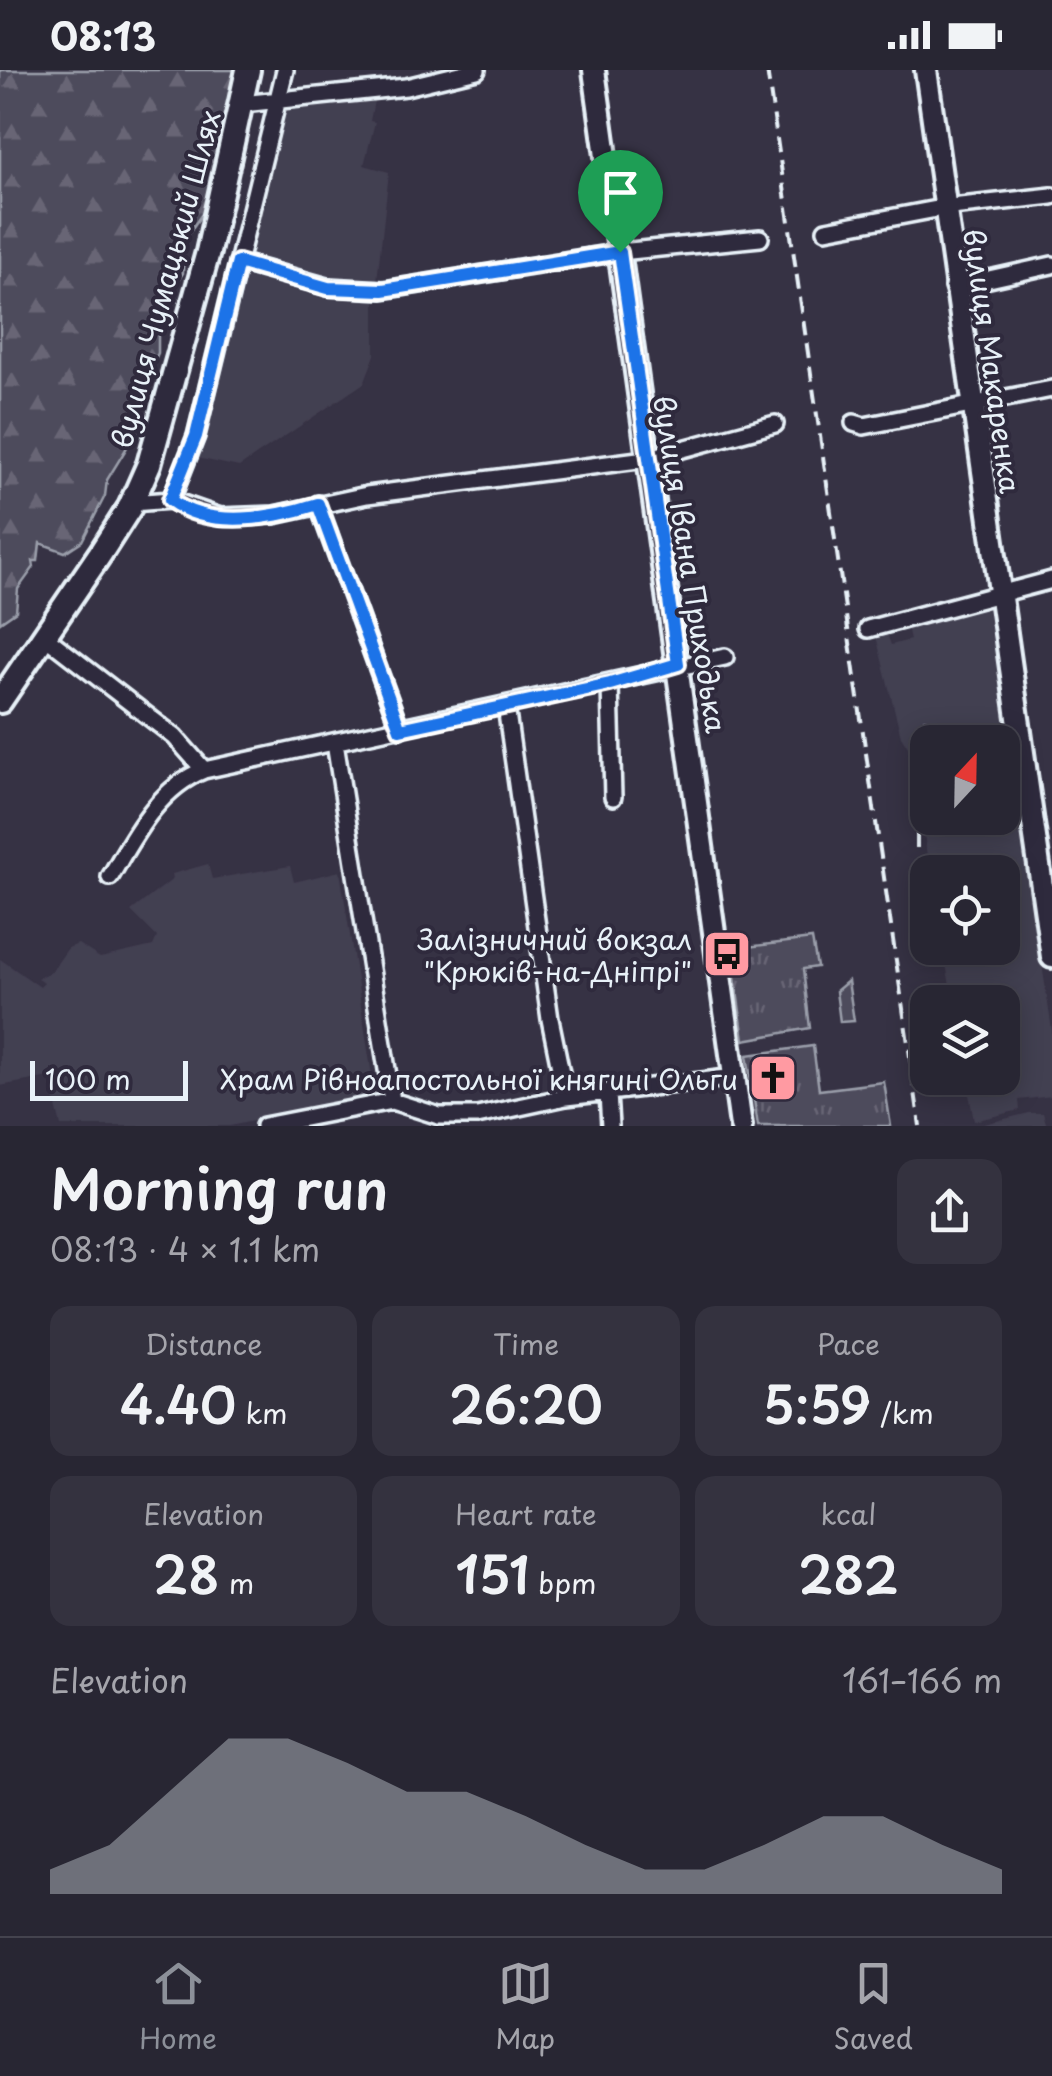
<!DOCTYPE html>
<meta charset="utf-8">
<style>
body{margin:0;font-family:"Playpen Sans",sans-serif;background:#34323f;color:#f1f3f6;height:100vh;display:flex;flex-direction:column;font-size:38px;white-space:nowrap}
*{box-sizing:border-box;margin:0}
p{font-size:32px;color:#a5a5ac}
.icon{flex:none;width:55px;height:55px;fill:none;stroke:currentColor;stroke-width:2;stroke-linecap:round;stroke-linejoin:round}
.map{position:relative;height:1056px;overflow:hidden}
.details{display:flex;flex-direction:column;background:#282633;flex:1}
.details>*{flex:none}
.needle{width:65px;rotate:22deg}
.controls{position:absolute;left:910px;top:655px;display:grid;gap:20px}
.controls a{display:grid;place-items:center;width:110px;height:110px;border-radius:20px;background:#282633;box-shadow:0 5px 25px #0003,0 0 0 2px #44434e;font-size:50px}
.scale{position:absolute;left:30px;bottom:25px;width:158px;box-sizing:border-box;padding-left:10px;border:5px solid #e8f1f8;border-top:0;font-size:28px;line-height:35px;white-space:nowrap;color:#e8f1f8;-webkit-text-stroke:8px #2f2a3d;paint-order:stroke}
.pin{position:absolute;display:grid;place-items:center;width:85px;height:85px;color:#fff;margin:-102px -42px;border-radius:50% 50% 50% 0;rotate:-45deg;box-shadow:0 0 10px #0007}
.pin .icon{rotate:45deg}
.round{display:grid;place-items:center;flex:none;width:105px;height:105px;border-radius:20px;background:#34323f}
.overview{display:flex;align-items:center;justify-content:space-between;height:170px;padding:0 50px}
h1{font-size:55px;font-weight:600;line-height:75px}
.figures{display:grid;grid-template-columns:repeat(3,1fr);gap:15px;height:170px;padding:10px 50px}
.figures div{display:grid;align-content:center;border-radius:20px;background:#34323f;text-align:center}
.figures b{font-size:50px;font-weight:600}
.figures small{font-size:28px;font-weight:400}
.figures p{font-size:28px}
.chart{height:280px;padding:20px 50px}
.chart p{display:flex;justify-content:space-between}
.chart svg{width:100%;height:180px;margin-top:10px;fill:#8c9099;opacity:.7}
.status{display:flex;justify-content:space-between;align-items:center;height:70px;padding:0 50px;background:#282633;direction:ltr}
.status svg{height:28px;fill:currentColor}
.dock{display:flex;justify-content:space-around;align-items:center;height:140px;border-top:2px solid #44434e;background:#282633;font-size:28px;color:#a5a5ac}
.dock a{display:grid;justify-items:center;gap:5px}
.dock .selected{color:#8c9099}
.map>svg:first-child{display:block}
.built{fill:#433f51;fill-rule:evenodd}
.grass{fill:url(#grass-tufts);stroke:#9a9eaa;stroke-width:2.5}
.forest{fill:url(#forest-firs);stroke:#9a9eaa;stroke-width:2.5}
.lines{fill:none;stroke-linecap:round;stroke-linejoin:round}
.minor-casing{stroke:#e8f1f8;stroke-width:22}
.major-casing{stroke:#e8f1f8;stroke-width:28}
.highway-casing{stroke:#e8f1f8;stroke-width:30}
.minor{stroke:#2f2a3d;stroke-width:15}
.major{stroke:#2f2a3d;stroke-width:20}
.highway{stroke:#2f2a3d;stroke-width:22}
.rail{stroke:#e8f1f8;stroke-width:4;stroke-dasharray:15 8;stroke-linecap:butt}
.route-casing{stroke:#fff;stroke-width:20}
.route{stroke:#1a73e8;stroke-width:12}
.labels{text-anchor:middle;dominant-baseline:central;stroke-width:8;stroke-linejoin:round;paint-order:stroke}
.street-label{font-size:28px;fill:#e8f1f8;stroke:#2f2a3d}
.poi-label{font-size:28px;fill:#e8f1f8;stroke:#2f2a3d;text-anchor:end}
</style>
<div class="status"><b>08:13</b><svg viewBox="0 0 49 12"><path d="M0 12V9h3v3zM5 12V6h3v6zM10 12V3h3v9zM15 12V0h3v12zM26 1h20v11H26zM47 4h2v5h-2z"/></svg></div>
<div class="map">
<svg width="1052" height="1056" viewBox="0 0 1052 1056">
<defs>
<pattern id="grass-tufts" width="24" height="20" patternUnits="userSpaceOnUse" patternTransform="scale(2.5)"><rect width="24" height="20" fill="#4d4b5c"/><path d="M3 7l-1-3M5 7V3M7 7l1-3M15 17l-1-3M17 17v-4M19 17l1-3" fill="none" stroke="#676574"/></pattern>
<pattern id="forest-firs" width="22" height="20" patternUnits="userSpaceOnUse" patternTransform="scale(2.5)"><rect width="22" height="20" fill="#4d4b5c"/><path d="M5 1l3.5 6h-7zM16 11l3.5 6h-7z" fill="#676574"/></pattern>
</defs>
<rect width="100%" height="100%" fill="#363244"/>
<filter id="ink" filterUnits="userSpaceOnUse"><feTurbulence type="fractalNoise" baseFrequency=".01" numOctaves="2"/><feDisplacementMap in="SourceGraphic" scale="20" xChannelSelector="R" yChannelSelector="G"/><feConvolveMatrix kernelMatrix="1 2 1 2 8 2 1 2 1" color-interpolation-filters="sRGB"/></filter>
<g filter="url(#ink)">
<!-- built -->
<path class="built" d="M 374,31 L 370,51 L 375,52 L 364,95 L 389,102 L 375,229 L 375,285 L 364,313 L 239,397 L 197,388 L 283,41 Z
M 982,537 L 988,540 L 1052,960 L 1052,1026 L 1019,1030 L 1020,1040 L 974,1051 L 966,1008 L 1002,1008 L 1002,932 L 953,932 L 943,878 L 1002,878 L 1002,802 L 929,802 L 922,747 L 923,721 L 915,719 L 908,677 L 901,666 L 875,562 L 885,559 L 891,575 L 910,570 L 907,556 ZM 928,672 L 1002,672 L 1002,748 L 928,748 Z
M 208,794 L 212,809 L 290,796 L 294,812 L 340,801 L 375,1025 L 230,1056 L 61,1056 L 49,1007 L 0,1016 L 0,889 L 40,917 L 44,913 L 37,908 L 51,902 L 68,878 L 78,874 L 100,888 L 153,876 L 157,867 L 131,841 L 173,809 L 172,804 Z
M 1029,1043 L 1043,1043 L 1047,1056 L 976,1056 Z"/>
<!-- grass -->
<path class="grass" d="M 812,869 L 817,897 L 803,899 L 810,958 L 744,970 L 731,879 Z
M 848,911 L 854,951 L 840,952 L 836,921 Z
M 813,976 L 819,1020 L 884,1012 L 891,1056 L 758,1056 L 747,985 Z"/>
<!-- forest -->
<path class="forest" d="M 0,0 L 236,0 L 206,138 L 184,170 L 183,203 L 158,238 L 158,283 L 143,315 L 142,353 L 107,410 L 105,426 L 82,471 L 65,482 L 40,473 L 38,491 L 33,491 L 34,497 L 18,519 L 16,541 L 0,552 Z"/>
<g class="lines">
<!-- minor casing -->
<g class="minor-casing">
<path id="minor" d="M 242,34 L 406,17 L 477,0
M 826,160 L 942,138 L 1052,126
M 238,192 L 328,217 L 383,220 L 620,182 L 760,168
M 953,217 L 1052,195
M 854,353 L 864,356 L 1052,319
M 171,430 L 196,366 L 285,0
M 132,433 L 171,430 L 220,447 L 274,445 L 367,425 L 646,389 L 775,354
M 318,434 L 400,659
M 868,559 L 1052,510
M 44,566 L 175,667 L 204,700 L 725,587
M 610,615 L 613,727
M 506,636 L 550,949 L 566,1027
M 335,673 L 392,1031
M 110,807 C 134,766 158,718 204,700
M 608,1024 L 610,1056
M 264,1056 L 392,1031 L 439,1046 L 477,1046 L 566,1027 L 736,1007"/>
</g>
<!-- major casing -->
<g class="major-casing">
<path id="major" d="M 594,0 L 741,1056
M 926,0 L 1052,887"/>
</g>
<!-- highway casing -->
<g class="highway-casing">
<path id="highway" d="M 0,631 L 100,484 L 130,437 L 149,394 L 208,182 L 248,0"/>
</g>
<!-- minor -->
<use href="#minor" class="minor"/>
<!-- major -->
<use href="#major" class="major"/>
<!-- highway -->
<use href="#highway" class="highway"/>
<!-- rail -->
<path class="rail" d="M 767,0 L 920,1056
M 917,778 L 917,730 L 926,643"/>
</g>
</g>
<g class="lines" filter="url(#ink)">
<!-- route casing -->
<g class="route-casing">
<path id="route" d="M 620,182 L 678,594 L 610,614 L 400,659 L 318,434 C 275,448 209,460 170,430 L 196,366 L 238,192 L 328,218 L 383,220 Z"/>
</g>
<!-- route -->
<use href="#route" class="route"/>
</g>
<!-- icons -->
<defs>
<g id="bus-square" transform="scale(2.5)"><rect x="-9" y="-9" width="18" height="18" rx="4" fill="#ff9aa2" stroke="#2f2a3d"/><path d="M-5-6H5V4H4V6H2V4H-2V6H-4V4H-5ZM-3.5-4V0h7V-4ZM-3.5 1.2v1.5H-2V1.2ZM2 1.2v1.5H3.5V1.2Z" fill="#111"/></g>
<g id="church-square" transform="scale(2.5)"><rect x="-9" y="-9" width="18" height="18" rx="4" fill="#ff9aa2" stroke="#2f2a3d"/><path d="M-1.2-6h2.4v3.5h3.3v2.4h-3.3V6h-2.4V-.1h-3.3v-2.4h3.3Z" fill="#111"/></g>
</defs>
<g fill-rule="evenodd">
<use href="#bus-square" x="727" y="884"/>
<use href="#church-square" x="773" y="1008"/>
</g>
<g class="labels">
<!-- street labels -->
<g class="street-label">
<text transform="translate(165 209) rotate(-75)">вулиця Чумацький Шлях</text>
<text transform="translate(993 291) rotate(82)">вулиця Макаренка</text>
<text transform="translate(691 494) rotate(81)">вулиця Івана Приходька</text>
</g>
<!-- poi labels -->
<g class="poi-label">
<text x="692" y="868">Залізничний вокзал<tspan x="692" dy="32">"Крюкiв-на-Днiпрi"</tspan></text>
<text x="738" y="1008">Храм Рівноапостольної княгині Ольги</text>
</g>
</g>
</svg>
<div class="controls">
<a><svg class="needle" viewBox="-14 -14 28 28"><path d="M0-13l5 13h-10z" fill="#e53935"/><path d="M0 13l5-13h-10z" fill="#a5a5ac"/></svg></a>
<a><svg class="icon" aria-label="locate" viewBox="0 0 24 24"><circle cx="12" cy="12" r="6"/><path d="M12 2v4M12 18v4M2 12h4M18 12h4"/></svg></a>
<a><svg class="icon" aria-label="layers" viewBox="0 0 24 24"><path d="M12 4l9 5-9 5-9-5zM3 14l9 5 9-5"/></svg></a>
</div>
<div class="scale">100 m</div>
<div class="pin" style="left:620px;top:182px;background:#1e9e55"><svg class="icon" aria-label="arrive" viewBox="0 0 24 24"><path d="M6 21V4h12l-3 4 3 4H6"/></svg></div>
</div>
<section class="details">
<div class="overview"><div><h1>Morning run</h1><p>08:13 · 4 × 1.1 km</p></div><a class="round"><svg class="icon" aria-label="share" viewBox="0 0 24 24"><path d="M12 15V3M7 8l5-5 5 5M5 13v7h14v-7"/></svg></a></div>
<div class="figures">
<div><p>Distance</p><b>4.40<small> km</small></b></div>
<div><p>Time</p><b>26:20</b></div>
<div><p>Pace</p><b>5:59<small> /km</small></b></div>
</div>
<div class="figures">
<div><p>Elevation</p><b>28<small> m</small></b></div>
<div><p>Heart rate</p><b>151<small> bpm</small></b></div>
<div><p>kcal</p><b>282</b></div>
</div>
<div class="chart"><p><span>Elevation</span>161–166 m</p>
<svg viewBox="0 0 160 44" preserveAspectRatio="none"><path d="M0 44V38L10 32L20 19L30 6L40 6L50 12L60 19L70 19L80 25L90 32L100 38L110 38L120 32L130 25L140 25L150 32L160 38V44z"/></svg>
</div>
</section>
<nav class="dock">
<a class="selected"><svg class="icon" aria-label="home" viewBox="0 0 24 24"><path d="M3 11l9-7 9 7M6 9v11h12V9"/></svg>Home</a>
<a><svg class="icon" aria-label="map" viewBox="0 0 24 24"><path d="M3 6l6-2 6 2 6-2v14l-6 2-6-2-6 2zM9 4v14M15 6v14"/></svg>Map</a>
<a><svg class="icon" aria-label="saved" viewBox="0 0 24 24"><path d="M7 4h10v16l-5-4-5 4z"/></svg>Saved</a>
</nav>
